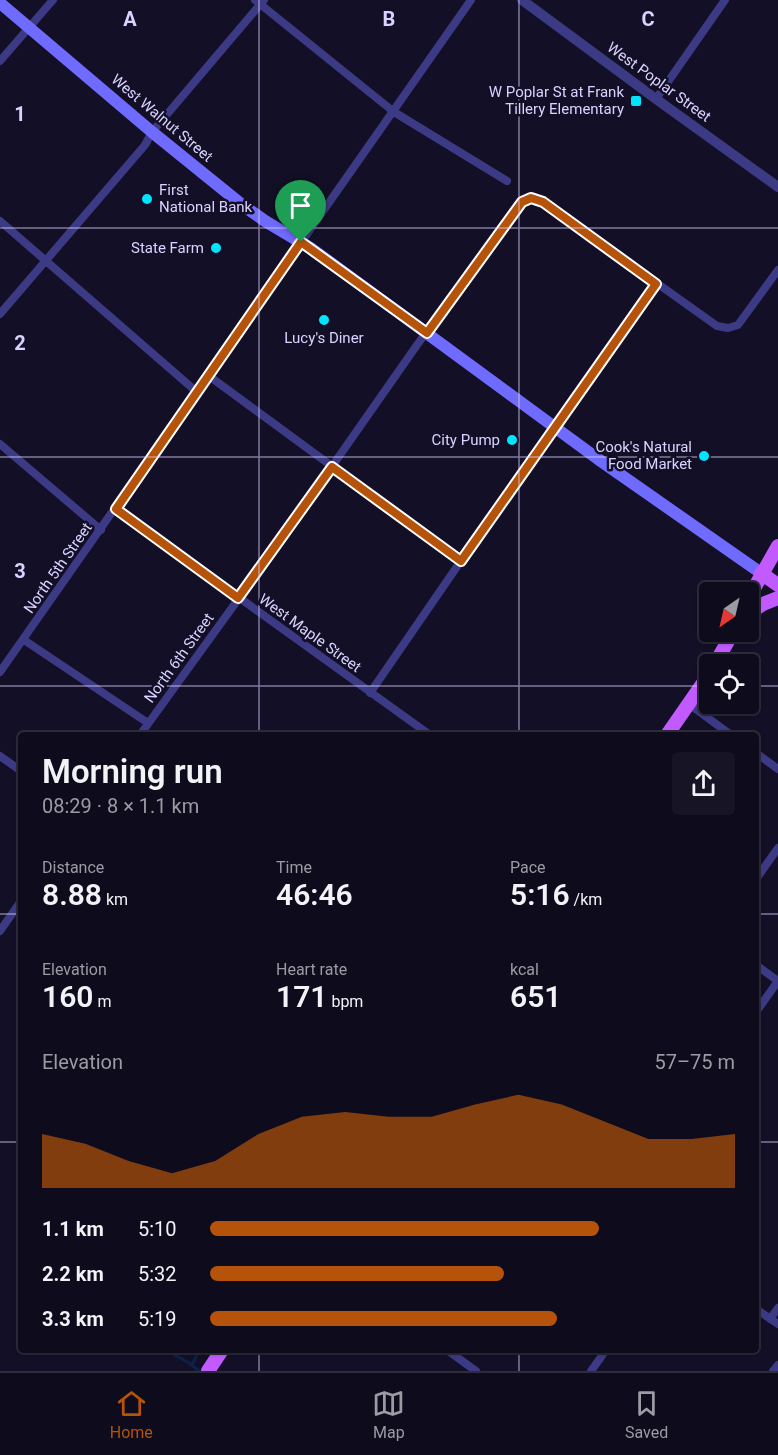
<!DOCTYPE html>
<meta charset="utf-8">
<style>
body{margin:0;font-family:Roboto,sans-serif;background:#171425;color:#f1f3f6;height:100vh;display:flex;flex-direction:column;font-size:22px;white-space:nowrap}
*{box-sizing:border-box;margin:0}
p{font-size:20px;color:#9b9ba3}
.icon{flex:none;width:33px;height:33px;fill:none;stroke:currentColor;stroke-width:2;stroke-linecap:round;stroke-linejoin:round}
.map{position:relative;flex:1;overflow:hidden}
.details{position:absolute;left:18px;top:732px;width:741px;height:621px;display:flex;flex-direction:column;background:#0e0b1c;border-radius:6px;box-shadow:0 2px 4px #0004,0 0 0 2px #2e2b3b}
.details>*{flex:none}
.needle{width:39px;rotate:214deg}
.tools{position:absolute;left:699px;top:582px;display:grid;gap:12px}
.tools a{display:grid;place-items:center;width:60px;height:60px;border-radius:6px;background:#0e0b1c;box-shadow:0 2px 4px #0004,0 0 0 2px #2e2b3b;font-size:30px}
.pin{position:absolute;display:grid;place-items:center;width:51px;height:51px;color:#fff;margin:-62px -26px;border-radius:50% 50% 50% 0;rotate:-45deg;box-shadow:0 0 6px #0007}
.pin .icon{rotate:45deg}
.round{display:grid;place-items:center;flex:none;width:63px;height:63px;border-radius:6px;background:#171425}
.head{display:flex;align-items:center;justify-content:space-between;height:102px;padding:0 24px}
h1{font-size:33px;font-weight:600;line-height:45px}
.figures{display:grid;grid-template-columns:repeat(3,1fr);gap:9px;height:102px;padding:6px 24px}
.figures div{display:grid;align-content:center}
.figures b{font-size:30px;font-weight:600}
.figures small{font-size:16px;font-weight:400}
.figures p{font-size:16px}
.chart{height:168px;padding:12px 24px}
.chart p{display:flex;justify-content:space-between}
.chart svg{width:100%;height:108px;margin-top:6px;fill:#b45309;opacity:.7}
ul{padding:0 24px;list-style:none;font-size:20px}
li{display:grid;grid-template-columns:96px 72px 1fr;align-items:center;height:45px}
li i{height:15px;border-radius:8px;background:#b45309}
.tabs{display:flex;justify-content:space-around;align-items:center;height:84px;border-top:2px solid #2e2b3b;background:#0e0b1c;font-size:16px;color:#9b9ba3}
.tabs a{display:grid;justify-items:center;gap:3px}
.tabs .active{color:#b45309}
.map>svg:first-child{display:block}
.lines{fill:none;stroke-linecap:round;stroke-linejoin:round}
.stream{stroke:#0c2248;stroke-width:3}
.minor{stroke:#3d3a85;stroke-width:8}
.tertiary{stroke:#3d3a85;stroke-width:10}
.secondary{stroke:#6f6bff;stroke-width:12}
.primary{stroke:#c25bff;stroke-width:14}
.route-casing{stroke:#fff;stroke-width:12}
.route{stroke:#b45309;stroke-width:8}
.grid{fill:none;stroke:#d9d4ff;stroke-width:1.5;stroke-opacity:0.55}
.poi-dot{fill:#00e5ff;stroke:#130f26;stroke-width:2}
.labels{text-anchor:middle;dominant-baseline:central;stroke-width:5;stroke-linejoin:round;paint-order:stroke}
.street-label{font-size:15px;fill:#d9d4ff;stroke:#130f26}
.poi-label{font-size:15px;fill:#d9d4ff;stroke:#130f26;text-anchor:end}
.grid-label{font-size:20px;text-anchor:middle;font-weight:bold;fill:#d9d4ff;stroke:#130f26;stroke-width:5;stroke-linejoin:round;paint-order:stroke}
</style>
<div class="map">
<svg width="778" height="1371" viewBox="0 0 778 1371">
<rect width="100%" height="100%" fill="#130f26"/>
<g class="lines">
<!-- stream -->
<path class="stream" d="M 166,1350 L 189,1363 L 199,1371
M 192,1365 L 197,1355 L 197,1350"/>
<!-- minor -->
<path class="minor" d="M 255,0 L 394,112 L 507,181
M 0,61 L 53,0
M 656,99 L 725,0
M 0,221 L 198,393
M 0,314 L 145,145 L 152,132 L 264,0
M 209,376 L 461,561
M 0,444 L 101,530
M 116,509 L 430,735
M 24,640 L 148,723
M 0,672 L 471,0
M 370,693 L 507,494 L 656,284
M 689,704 L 731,735
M 140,735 L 263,565 L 417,345 L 522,202 L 531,198 L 543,202 L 717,326 L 728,328 L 738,325 L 778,270
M 756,753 L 778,769
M 0,756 L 21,771
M 756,879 L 778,848
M 0,931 L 21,901
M 756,965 L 778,981
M 756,1012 L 778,981
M 756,1309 L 778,1324
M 770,1319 L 778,1308
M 447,1350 L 476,1371
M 591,1371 L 606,1350
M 773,1371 L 778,1365"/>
<!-- tertiary -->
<path class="tertiary" d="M 522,0 L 656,99 L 778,187"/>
<!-- secondary -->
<path class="secondary" d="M 0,3 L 152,132 L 241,204 L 265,221 L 312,249 L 598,459 L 761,573"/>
<!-- primary -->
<path class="primary" d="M 761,573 L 778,585
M 748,599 L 778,546
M 748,614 L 763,604 L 778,598
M 715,664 L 733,632
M 667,735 L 710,673
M 208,1371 L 222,1350"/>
</g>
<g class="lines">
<!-- route casing -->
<g class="route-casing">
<path id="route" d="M 531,198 L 543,202 L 656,284 L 461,561 L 332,467 L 238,598 L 116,509 L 301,242 L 427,333 L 522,202 Z"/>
</g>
<!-- route -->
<use href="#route" class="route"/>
</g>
<!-- grid -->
<path class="grid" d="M 259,0 L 259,735M 519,0 L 519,735M 0,228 L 778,228M 0,457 L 778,457M 0,686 L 710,686M 748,686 L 778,686M 0,914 L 21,914M 756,914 L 778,914M 0,1142 L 21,1142M 756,1142 L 778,1142M 259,1350 L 259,1371M 519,1350 L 519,1371"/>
<!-- markers -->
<g class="poi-dot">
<rect x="630" y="95" width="12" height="12" rx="3"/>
<circle cx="147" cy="199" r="6"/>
<circle cx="216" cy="248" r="6"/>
<circle cx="324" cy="320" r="6"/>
<circle cx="512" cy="440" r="6"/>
<circle cx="704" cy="456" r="6"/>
</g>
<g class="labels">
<!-- street labels -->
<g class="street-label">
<text transform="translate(659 82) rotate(36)">West Poplar Street</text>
<text transform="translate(162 118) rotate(40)">West Walnut Street</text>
<text transform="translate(58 568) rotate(-55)">North 5th Street</text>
<text transform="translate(310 633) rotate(36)">West Maple Street</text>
<text transform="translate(179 658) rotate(-54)">North 6th Street</text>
</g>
<!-- poi labels -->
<g class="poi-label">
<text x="624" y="92">W Poplar St at Frank<tspan x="624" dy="17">Tillery Elementary</tspan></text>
<text x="159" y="190" text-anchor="start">First<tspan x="159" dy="17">National Bank</tspan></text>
<text x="204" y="248">State Farm</text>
<text x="324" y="338" text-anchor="middle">Lucy's Diner</text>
<text x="500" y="440">City Pump</text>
<text x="692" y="447">Cook's Natural<tspan x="692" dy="17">Food Market</tspan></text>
</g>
</g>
<g class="grid-label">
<text x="130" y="26">A</text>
<text x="389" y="26">B</text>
<text x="648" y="26">C</text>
<text x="20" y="121">1</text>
<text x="20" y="350">2</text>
<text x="20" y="578">3</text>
</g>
</svg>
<div class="tools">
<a><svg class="needle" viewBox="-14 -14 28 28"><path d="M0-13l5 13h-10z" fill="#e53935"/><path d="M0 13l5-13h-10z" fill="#9b9ba3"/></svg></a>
<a><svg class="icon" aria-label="locate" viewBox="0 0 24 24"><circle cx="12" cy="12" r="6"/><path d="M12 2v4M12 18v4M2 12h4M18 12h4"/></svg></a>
</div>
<div class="pin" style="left:301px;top:242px;background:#1e9e55"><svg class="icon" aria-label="arrive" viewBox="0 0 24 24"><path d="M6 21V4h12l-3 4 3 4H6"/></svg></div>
<section class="details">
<div class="head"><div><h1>Morning run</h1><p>08:29 · 8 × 1.1 km</p></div><a class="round"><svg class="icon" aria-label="share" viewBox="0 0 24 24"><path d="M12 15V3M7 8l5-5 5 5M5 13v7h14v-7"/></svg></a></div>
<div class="figures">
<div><p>Distance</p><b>8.88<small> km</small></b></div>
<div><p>Time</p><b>46:46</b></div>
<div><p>Pace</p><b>5:16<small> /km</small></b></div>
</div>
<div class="figures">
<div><p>Elevation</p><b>160<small> m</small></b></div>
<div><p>Heart rate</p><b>171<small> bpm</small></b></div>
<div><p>kcal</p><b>651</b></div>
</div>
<div class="chart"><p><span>Elevation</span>57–75 m</p>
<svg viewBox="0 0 160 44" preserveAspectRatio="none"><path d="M0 44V22L10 26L20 33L30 38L40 33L50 22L60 15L70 13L80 15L90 15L100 10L110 6L120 10L130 17L140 24L150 24L160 22V44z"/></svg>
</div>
<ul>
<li><b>1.1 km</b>5:10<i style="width:74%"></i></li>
<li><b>2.2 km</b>5:32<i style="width:56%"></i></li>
<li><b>3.3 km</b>5:19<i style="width:66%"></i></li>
</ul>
</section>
</div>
<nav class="tabs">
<a class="active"><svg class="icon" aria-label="home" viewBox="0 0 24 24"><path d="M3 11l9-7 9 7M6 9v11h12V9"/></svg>Home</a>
<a><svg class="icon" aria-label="map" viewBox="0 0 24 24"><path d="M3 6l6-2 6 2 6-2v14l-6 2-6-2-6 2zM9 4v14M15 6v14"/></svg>Map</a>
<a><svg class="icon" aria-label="saved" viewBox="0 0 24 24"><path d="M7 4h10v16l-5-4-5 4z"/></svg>Saved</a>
</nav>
